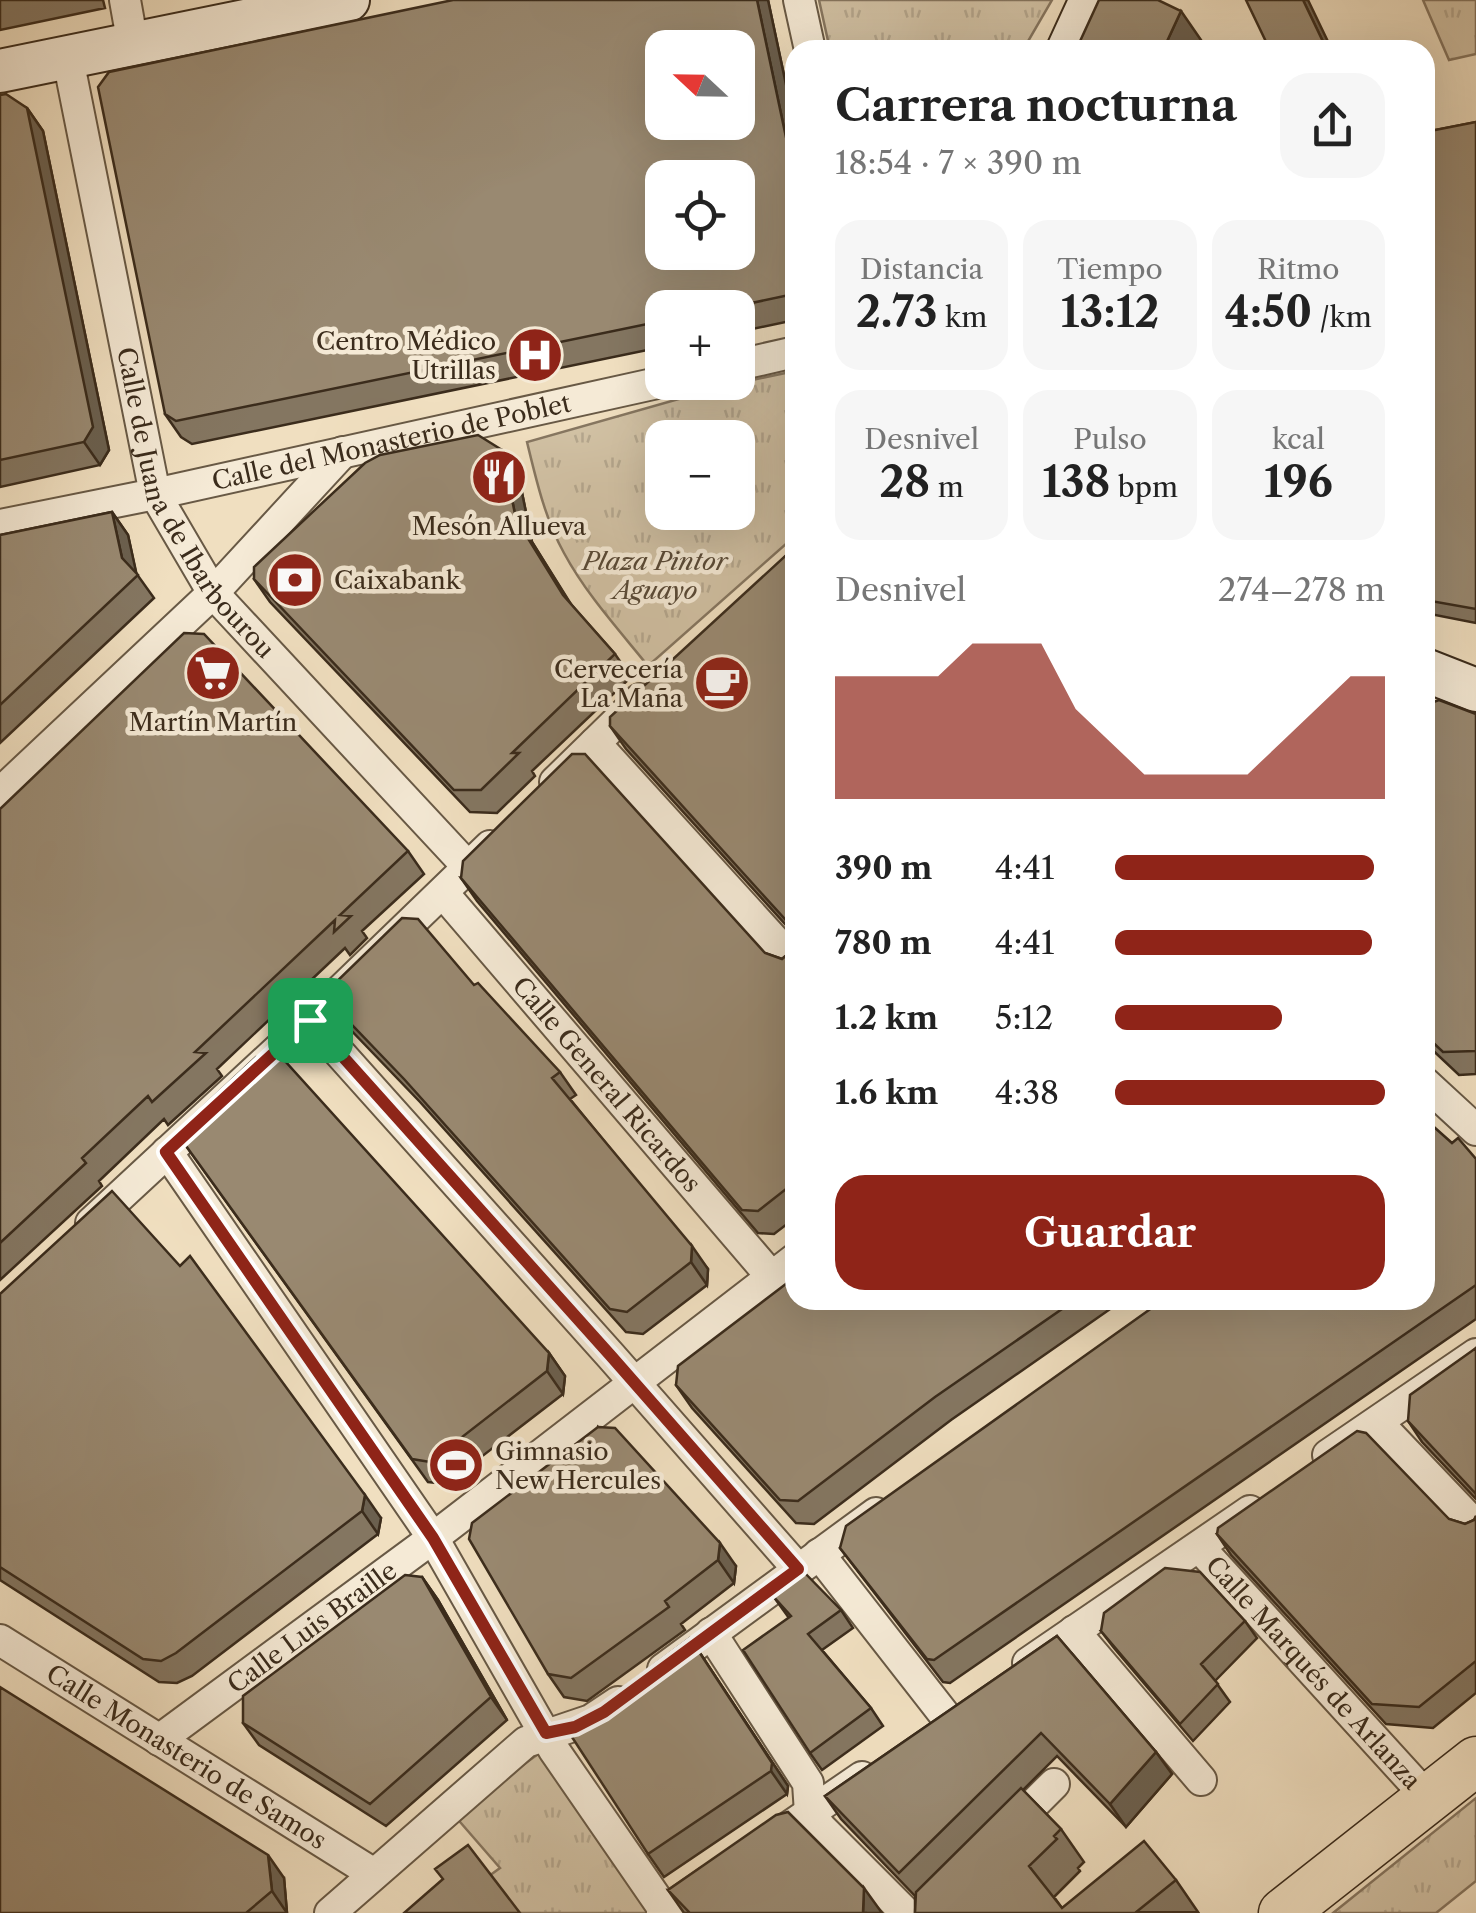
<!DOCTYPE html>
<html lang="es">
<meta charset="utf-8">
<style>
body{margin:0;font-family:"Libre Caslon Text",serif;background:#f6f6f6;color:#222;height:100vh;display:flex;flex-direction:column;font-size:38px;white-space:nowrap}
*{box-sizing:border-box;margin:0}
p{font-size:32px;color:#767676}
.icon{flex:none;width:55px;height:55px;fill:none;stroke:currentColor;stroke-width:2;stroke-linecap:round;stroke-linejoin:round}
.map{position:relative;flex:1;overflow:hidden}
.sheet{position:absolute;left:785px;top:40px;width:650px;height:1270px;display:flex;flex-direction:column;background:#fff;border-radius:30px;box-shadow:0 10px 40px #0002}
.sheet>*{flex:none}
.needle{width:65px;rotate:292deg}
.controls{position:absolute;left:645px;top:30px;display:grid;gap:20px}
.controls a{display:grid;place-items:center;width:110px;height:110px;border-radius:20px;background:#fff;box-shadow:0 10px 40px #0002;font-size:50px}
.pin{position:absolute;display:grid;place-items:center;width:85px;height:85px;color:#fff;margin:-42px;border-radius:20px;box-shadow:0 5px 15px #0006}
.round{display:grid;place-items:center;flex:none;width:105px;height:105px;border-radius:30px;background:#f6f6f6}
.overview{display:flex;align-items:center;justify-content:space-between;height:170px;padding:0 50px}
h1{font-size:45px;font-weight:700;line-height:75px}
.metrics{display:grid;grid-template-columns:repeat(3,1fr);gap:15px;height:170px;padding:10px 50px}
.metrics div{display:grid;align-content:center;border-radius:25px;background:#f6f6f6;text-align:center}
.metrics b{font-size:42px;font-weight:700}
.metrics small{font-size:28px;font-weight:400}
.metrics p{font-size:28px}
.chart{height:280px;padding:20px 50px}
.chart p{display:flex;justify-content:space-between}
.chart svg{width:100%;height:180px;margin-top:10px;fill:#8f2418;opacity:.7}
.primary-button{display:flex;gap:20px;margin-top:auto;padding:20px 50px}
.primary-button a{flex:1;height:115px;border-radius:30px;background:#8f2418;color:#fff;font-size:40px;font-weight:700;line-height:115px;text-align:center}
ul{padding:0 50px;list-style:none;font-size:32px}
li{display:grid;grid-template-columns:160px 120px 1fr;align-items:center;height:75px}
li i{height:25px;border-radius:12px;background:#8f2418}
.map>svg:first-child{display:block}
.grass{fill:url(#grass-tufts);stroke:#867660;stroke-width:2.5;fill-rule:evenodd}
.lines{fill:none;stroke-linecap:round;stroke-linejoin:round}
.street-casing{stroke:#685945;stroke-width:34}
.secondary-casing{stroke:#3b2c1c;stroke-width:46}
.primary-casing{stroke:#3b2c1c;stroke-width:51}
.street{stroke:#f5ead6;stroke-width:30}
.secondary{stroke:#f5ead6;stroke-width:42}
.primary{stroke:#f0dfc0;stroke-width:48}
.wall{fill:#847661;stroke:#3b2c1c;stroke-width:2.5}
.shaded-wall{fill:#6b604f;stroke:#3b2c1c;stroke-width:2.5}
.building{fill:#998971;stroke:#3b2c1c;stroke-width:2.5;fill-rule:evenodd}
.route-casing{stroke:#fff;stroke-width:20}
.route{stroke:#8f2418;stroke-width:12}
.labels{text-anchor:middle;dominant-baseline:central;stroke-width:9;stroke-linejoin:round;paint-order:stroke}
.poi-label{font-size:25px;fill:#3b2c1c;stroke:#f5ead6;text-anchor:end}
.street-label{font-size:25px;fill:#3b2c1c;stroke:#f5ead6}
.park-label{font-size:25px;font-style:italic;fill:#594a37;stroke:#f5ead6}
</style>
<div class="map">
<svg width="1476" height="1913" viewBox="0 0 1476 1913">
<defs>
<pattern id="grass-tufts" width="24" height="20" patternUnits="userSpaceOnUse" patternTransform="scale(2.5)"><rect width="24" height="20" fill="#d1c1a4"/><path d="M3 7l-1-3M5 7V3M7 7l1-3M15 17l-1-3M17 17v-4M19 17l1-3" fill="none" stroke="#b4a68d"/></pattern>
</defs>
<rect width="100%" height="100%" fill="#f0dfc0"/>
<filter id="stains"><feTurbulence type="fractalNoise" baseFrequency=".002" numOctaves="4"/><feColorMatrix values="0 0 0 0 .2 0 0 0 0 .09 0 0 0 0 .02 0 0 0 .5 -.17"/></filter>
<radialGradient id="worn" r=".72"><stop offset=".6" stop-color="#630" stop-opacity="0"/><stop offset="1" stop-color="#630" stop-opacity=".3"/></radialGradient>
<!-- grass -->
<path class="grass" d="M 819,0 L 1052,0 L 1023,50 L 830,50 Z
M 1423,0 L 1476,0 L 1476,54 L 1449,60 Z
M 795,371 L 795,536 L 648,666 C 619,630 586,594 564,553 C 545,519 536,479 527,442 L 728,385 ZM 662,438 L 738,438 L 738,512 L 662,512 Z
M 545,1749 L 647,1908 L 646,1913 L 518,1913 L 489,1876 L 500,1868 L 454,1815 Z
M 1476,1798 L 1476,1881 L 1436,1913 L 1333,1913 Z"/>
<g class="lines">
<!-- street casing -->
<g class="street-casing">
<g id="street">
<path d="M 125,0 L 133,45"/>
<path d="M 799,0 L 810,50"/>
<path id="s1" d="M 68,59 L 155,494 L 213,593 L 469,868"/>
<path d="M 738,365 L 795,352"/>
<path id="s2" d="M 0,525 L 155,494 L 662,382"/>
<path d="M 595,743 L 795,963"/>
<path d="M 555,782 L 640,699"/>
<path d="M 0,793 L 213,593 L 343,452"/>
<path id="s3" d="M 443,893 L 771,1276"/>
<path d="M 310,1020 L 611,1356 L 798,1569"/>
<path d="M 1425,1083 L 1476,1130"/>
<path d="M 167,1152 L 433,1538 L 554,1750 L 665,1911"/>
<path d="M 91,1223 L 310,1020 L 490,846"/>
<path d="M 1378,1423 L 1476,1526"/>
<path d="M 1328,1455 L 1476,1354"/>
<path id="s4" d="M 1199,1547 L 1427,1797"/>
<path d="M 819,1554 L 947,1718"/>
<path d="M 1074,1631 L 1201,1780"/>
<path d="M 711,1633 L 808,1783 L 810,1813 L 821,1828 L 906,1913"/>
<path id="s5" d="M 0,1640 L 374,1874"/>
<path d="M 1028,1663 L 1250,1511"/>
<path d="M 663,1669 L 876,1513"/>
<path id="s6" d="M 159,1740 L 433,1538 L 795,1259"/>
<path d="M 1008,1830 L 1054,1784"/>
<path d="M 764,1844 L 862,1777"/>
<path d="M 330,1913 L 526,1742 L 591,1720 L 618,1702"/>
<path d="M 662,1913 L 709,1881"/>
</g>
</g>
<!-- secondary casing -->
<g class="secondary-casing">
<path id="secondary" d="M 1068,50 L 1091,0
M 0,71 L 348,0
M 1425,670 L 1476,690"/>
</g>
<!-- primary casing -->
<g class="primary-casing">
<path id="primary" d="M 1283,1913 L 1476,1761"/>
</g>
<!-- street -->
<use href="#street" class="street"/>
<!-- secondary -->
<use href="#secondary" class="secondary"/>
<!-- primary -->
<use href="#primary" class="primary"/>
</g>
<!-- wall -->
<path class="wall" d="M 0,0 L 103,0 L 105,8 L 0,30 Z
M 768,0 L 795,127 L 795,320 L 738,332 L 738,308 L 662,308 L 662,347 L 192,444 L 181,437 L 165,414 Z
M 0,95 L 27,108 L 43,131 L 109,450 L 100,465 L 0,487 Z
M 1476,122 L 1476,623 L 1425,613 L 1425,132 Z
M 502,450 L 518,473 L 532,542 L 569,602 L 615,654 L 631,677 L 532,771 L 535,776 L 497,813 L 470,812 L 270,602 L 254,579 Z
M 112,512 L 128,535 L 136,573 L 154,598 L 0,743 L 0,535 Z
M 795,547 L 795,935 L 626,749 L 610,726 Z
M 1425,705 L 1476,714 L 1476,1074 L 1459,1075 L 1425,1043 Z
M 0,809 L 408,851 L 424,874 L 362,931 L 367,938 L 350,955 L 345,948 L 217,1069 L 222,1076 L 168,1125 L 164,1119 L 99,1181 L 102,1186 L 0,1280 Z
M 461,878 L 765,953 L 782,959 L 795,948 L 795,1218 L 774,1234 L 758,1233 L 477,901 Z
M 474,985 L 560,1072 L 576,1095 L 570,1099 L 708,1269 L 707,1285 L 643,1334 L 626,1332 L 420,1102 L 346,1025 L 330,1002 Z
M 176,1132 L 549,1353 L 565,1376 L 563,1394 L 446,1484 L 428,1482 Z
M 1452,1143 L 1476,1159 L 1476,1319 L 950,1683 L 943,1682 L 840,1548 Z
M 0,1294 L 381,1518 L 378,1534 L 192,1676 L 177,1683 L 159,1682 L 0,1580 Z
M 795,1300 L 1123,1300 L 951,1420 L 814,1524 L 796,1523 L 692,1408 L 676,1385 Z
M 1476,1348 L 1476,1499 L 1422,1442 L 1408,1421 Z
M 598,1427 L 736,1566 L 734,1583 L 681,1624 L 685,1630 L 587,1701 L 564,1697 L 548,1674 Z
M 1476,1516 L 1476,1693 L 1433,1728 L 1386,1724 L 1231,1555 L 1217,1534 L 1449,1519 L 1465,1524 L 1474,1520 Z
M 422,1577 L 438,1600 L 507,1720 L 386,1826 L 259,1745 L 243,1723 Z
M 773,1596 L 841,1610 L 853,1628 L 822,1650 L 871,1708 L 883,1726 L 822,1770 L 810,1753 L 789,1618 Z
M 1245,1621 L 1257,1638 L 1215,1681 L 1230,1702 L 1193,1741 L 1114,1648 L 1101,1631 Z
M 1057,1636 L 1156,1752 L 1172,1774 L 1126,1827 L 1057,1756 L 1023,1790 L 1061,1829 L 1084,1862 L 1078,1868 L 1080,1871 L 1054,1897 L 1062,1908 L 1176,1880 L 1198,1912 L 915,1913 L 915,1896 L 841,1819 L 825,1796 Z
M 690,1638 L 788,1786 L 787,1794 L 664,1877 L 648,1854 L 626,1692 L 623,1688 Z
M 284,1878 L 287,1913 L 0,1913 Z
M 668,1890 L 882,1913 L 684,1913 Z"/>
<!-- shaded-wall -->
<path class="shaded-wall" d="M 757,0 L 768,0 L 795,127 L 795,180 Z
M 1303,0 L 1308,0 L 1332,50 L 1327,50 Z
M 1181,11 L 1203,43 L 1200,50 L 1163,50 Z
M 27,108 L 43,131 L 109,450 L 100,465 L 84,442 Z
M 502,450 L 518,473 L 532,542 L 579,617 L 516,519 Z
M 112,512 L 128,535 L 137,576 L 122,558 Z
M 692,1246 L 708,1269 L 707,1285 L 691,1262 Z
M 549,1353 L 565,1376 L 563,1394 L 547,1371 Z
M 365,1495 L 381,1518 L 378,1534 L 362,1511 Z
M 720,1543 L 736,1566 L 734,1583 L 718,1560 Z
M 422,1577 L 438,1600 L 507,1720 L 491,1697 Z
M 690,1638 L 788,1786 L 787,1794 L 771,1771 Z
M 1156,1752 L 1172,1774 L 1126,1827 L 1110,1804 Z
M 268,1855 L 284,1878 L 287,1913 L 272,1891 Z
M 864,1888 L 882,1913 L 863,1913 Z"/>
<!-- building -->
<path class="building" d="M 453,0 L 757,0 L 795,180 L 794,294 L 728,308 L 662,308 L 662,321 L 176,421 L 165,414 L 98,87 L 109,72 ZM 662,48 L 738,48 L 738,122 L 662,122 ZM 662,178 L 738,178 L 738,252 L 662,252 Z
M 1099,0 L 1158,0 L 1181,11 L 1163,50 L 1076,50 Z
M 1246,0 L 1303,0 L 1327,50 L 1270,50 Z
M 6,94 L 27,108 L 93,427 L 84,442 L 0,460 L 0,95 Z
M 1476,122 L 1476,609 L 1425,600 L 1425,132 Z
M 478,435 L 502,450 L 516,519 L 563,595 L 615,654 L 512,753 L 519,753 L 481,790 L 454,790 L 254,579 L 254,567 L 365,463 L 380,455 Z
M 112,512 L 122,558 L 138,575 L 0,705 L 0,535 Z
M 795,547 L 795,932 L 793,928 L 610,726 L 610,717 Z
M 184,633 L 204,634 L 408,851 L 340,915 L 351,916 L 334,932 L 335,920 L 195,1052 L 206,1053 L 152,1102 L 148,1096 L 82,1158 L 86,1163 L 0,1243 L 0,809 Z
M 1439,700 L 1476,714 L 1476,1051 L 1443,1052 L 1425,1035 L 1425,705 Z
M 572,754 L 585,754 L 765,953 L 782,959 L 795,948 L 795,1182 L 758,1211 L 742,1210 L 461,878 L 463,861 Z
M 402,918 L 418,919 L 474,985 L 478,983 L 560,1072 L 552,1078 L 692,1246 L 691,1262 L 627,1312 L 610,1309 L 404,1079 L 330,1002 L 331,987 Z
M 256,1057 L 284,1060 L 549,1353 L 547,1371 L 430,1462 L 412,1459 L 176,1132 Z
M 1425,1119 L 1452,1143 L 1458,1138 L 1476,1159 L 1476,1285 L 934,1660 L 927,1659 L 840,1548 L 846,1526 L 1163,1300 L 1425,1300 Z
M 112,1191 L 180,1266 L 190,1256 L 365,1495 L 362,1511 L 176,1653 L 161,1661 L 143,1659 L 0,1567 L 0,1294 Z
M 795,1277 L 795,1300 L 1075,1300 L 935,1397 L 798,1501 L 780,1500 L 676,1385 L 678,1366 Z
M 1476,1348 L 1476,1494 L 1408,1421 L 1410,1395 Z
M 598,1427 L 615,1428 L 720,1543 L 718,1560 L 665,1601 L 669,1607 L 571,1678 L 548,1674 L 469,1539 L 472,1523 Z
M 1357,1431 L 1366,1433 L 1449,1519 L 1465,1524 L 1474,1520 L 1476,1516 L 1476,1661 L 1419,1707 L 1372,1704 L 1217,1534 L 1218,1528 Z
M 800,1568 L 841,1610 L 808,1634 L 871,1708 L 810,1753 L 743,1650 L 791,1616 L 773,1596 L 781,1582 Z
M 1165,1568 L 1200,1572 L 1245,1621 L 1201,1664 L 1218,1684 L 1180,1724 L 1101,1631 L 1104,1613 Z
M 405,1575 L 422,1577 L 491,1697 L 370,1804 L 243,1723 L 243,1696 Z
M 1057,1636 L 1156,1752 L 1110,1804 L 1041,1733 L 899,1873 L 825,1796 Z
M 690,1638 L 772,1763 L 771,1771 L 648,1854 L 570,1734 L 629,1689 L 623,1688 Z
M 0,1687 L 268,1855 L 272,1891 L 246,1913 L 0,1913 Z
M 1021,1788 L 1061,1829 L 1054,1836 L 1057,1839 L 1029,1866 L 1062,1908 L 1144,1841 L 1176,1880 L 1135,1913 L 915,1913 L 916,1892 Z
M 788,1812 L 864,1888 L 863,1913 L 867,1913 L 690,1913 L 668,1890 L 776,1815 Z
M 468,1845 L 520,1913 L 404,1913 L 443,1879 L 435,1869 Z"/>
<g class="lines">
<!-- route casing -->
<g class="route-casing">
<path id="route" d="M 310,1020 L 611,1356 L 798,1569 L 604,1712 L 575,1727 L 546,1733 L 433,1538 L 166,1152 Z"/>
</g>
<!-- route -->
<use href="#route" class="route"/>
</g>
<!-- icons -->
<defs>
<g id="hospital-disc" transform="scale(2.875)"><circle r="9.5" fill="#8f2418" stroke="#f5ead6"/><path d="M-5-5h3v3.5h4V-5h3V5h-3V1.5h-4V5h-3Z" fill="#fff"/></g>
<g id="restaurant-disc" transform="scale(2.875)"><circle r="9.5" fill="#8f2418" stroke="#f5ead6"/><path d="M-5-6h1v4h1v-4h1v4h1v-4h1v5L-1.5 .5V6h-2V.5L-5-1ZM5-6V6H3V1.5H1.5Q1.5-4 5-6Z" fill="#fff"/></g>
<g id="bank-disc" transform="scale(2.875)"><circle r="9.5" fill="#8f2418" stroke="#f5ead6"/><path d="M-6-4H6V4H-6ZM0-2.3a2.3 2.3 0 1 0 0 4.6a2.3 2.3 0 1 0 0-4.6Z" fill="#fff"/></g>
<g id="supermarket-disc" transform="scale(2.875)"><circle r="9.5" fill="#8f2418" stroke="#f5ead6"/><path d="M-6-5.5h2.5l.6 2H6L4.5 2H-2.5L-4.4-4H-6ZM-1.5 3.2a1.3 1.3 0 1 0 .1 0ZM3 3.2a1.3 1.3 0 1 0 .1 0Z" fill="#fff"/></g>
<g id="cafe-disc" transform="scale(2.875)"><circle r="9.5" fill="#8f2418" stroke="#f5ead6"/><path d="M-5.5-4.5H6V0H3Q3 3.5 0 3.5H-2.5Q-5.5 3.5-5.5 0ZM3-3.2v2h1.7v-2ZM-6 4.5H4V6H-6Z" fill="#fff"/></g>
<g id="stadium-disc" transform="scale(2.875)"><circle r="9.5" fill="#8f2418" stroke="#f5ead6"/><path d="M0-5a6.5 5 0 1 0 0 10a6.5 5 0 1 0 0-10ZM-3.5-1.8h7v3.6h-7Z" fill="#fff"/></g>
</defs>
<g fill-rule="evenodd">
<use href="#hospital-disc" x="535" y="355"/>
<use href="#restaurant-disc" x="499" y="477"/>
<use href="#bank-disc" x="295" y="580"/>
<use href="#supermarket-disc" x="213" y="673"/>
<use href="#cafe-disc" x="722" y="683"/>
<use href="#stadium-disc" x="456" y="1465"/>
</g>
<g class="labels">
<!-- poi labels -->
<g class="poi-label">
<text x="496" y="341">Centro Médico<tspan x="496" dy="29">Utrillas</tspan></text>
<text x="499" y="526" text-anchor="middle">Mesón Allueva</text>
<text x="334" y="580" text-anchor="start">Caixabank</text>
<text x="683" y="669">Cervecería<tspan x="683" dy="29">La Maña</tspan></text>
<text x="213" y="722" text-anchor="middle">Martín Martín</text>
<text x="495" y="1451" text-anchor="start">Gimnasio<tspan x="495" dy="29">New Hercules</tspan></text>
</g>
<!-- street labels -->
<g class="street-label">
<text stroke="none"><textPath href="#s2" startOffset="400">Calle del Monasterio de Poblet</textPath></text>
<text stroke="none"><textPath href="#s1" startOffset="468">Calle de Juana de Ibarbourou</textPath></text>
<text stroke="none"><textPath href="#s3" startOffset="252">Calle General Ricardos</textPath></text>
<text stroke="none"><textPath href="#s6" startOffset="190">Calle Luis Braille</textPath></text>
<text stroke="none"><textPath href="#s4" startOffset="170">Calle Marqués de Arlanza</textPath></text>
<text stroke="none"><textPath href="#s5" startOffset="220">Calle Monasterio de Samos</textPath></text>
</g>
<!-- park labels -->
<g class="park-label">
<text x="655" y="561">Plaza Pintor<tspan x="655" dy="29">Aguayo</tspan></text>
</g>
</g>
<rect width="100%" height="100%" filter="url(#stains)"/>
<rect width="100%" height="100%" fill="url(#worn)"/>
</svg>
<div class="controls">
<a><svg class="needle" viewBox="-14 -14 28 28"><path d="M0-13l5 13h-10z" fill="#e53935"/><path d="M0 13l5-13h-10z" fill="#767676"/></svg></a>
<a><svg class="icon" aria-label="locate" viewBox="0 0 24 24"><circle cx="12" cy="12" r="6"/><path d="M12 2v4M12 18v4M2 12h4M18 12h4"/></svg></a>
<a>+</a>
<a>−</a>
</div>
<div class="pin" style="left:310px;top:1020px;background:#1e9e55"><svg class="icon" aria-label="arrive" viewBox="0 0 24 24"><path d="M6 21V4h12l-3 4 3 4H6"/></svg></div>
<section class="sheet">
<div class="overview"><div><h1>Carrera nocturna</h1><p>18:54 · 7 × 390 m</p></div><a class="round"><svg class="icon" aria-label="share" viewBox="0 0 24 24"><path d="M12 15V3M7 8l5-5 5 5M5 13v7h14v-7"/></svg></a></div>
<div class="metrics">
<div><p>Distancia</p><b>2.73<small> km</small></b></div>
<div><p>Tiempo</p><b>13:12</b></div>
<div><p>Ritmo</p><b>4:50<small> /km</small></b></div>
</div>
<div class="metrics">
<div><p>Desnivel</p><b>28<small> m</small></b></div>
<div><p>Pulso</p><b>138<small> bpm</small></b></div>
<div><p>kcal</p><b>196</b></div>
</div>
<div class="chart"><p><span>Desnivel</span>274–278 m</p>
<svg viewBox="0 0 160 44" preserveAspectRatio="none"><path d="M0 44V14L10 14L20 14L30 14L40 6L50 6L60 6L70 22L80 30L90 38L100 38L110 38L120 38L130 30L140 22L150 14L160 14V44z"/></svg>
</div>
<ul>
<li><b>390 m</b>4:41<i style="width:96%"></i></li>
<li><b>780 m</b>4:41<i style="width:95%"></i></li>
<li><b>1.2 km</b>5:12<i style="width:62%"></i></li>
<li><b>1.6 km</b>4:38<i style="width:100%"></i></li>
</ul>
<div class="primary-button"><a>Guardar</a></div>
</section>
</div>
